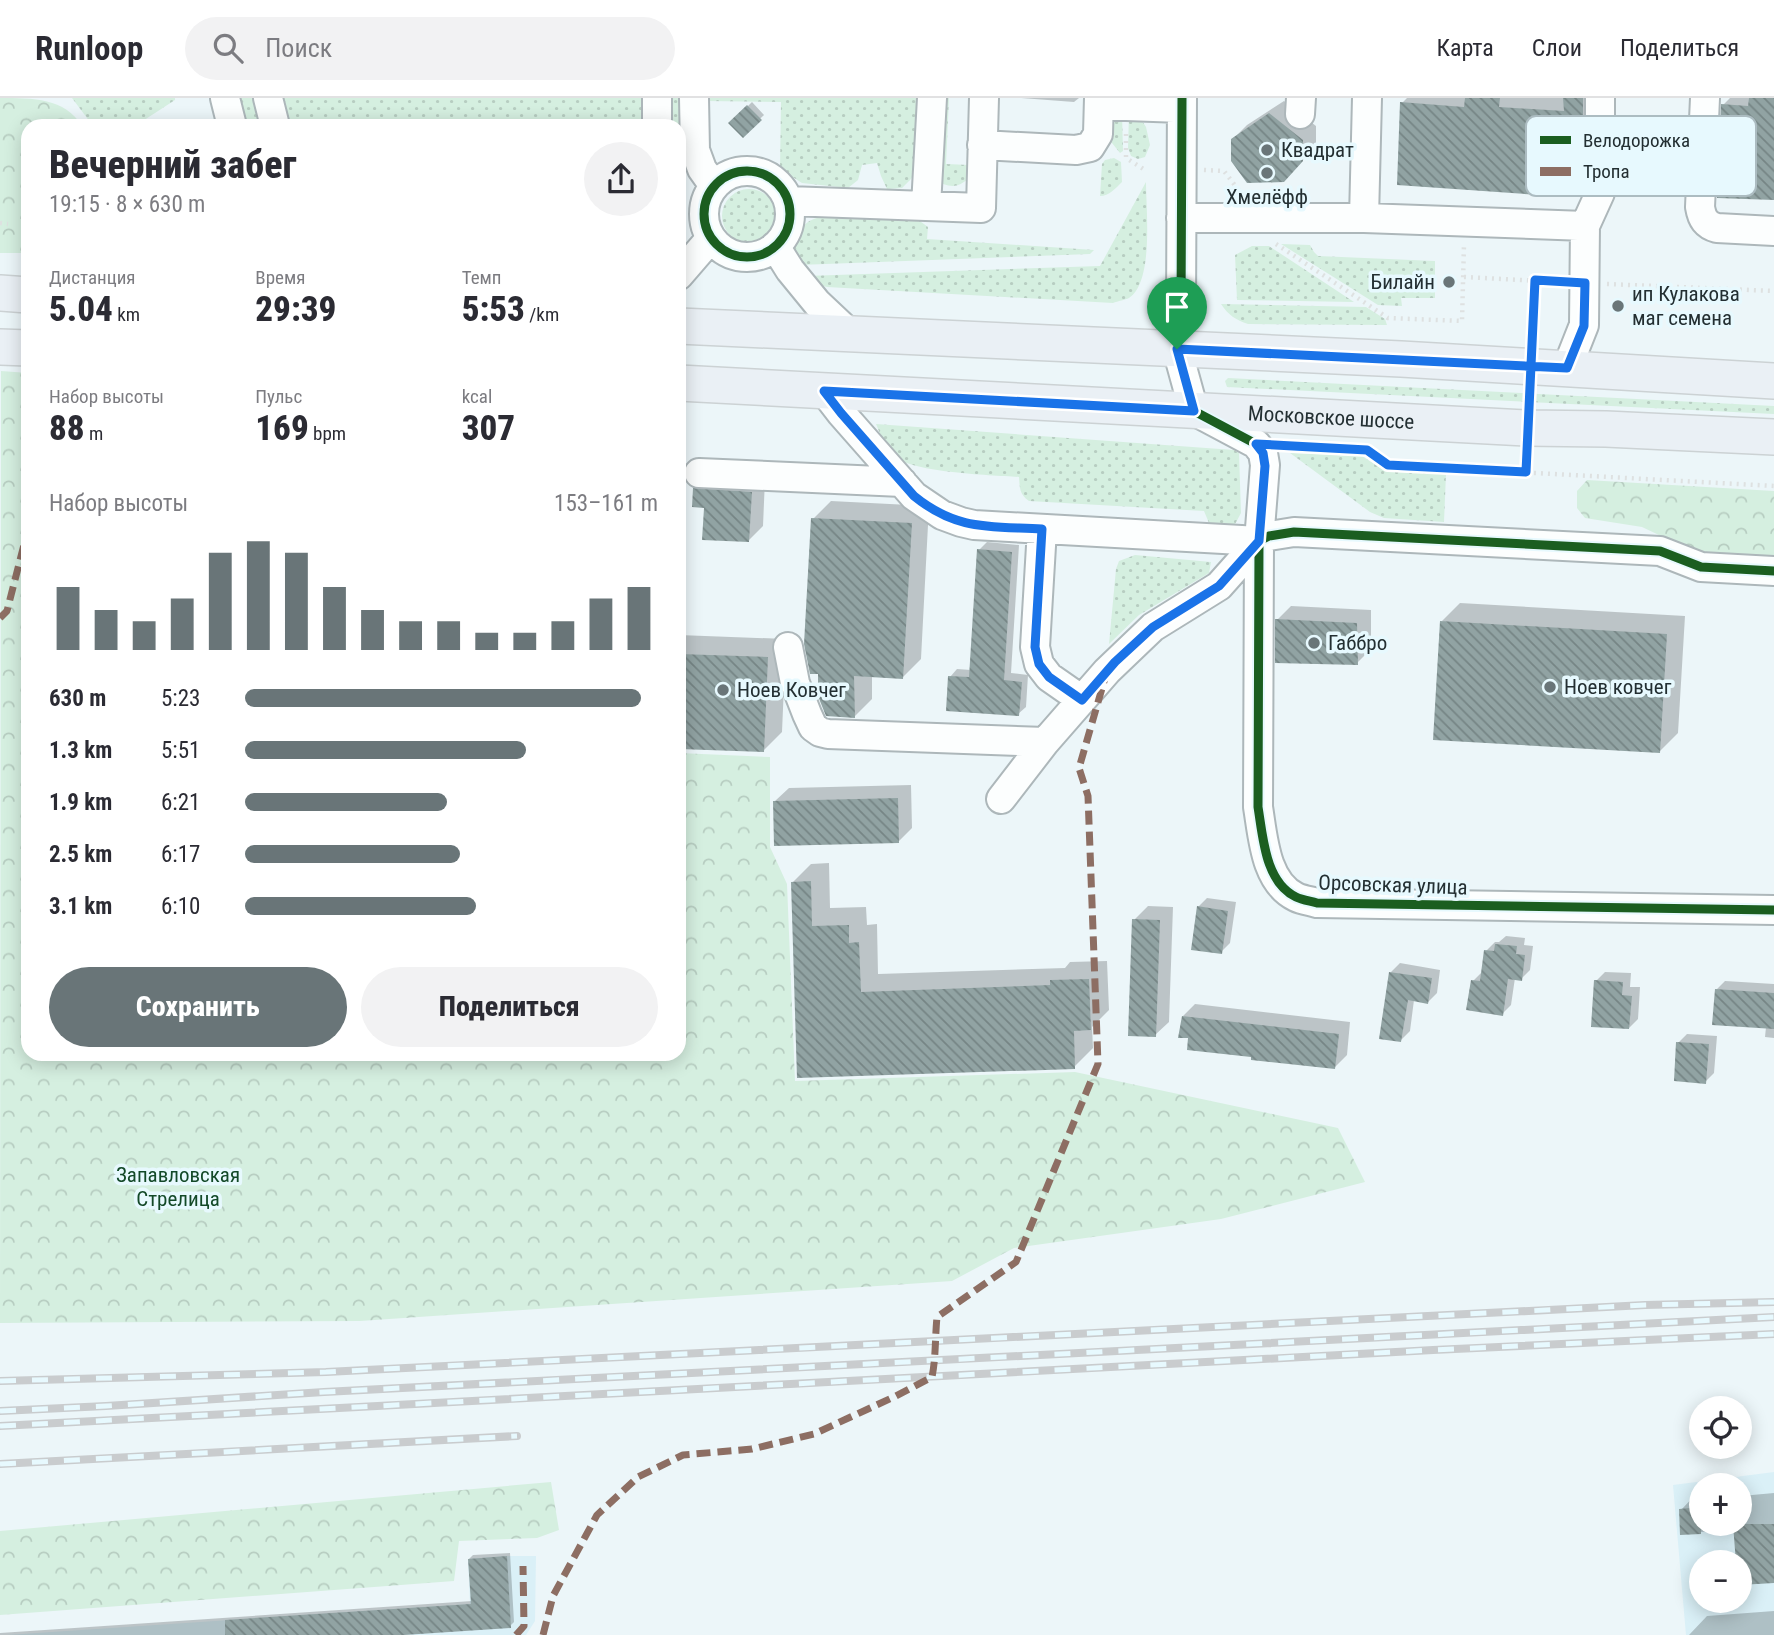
<!DOCTYPE html>
<html lang="ru">
<meta charset="utf-8">
<style>
body{margin:0;font-family:"Roboto Condensed",sans-serif;background:#f2f2f3;color:#2b2b33;height:100vh;display:flex;flex-direction:column;font-size:26px;white-space:nowrap}
*{box-sizing:border-box;margin:0}
p{font-size:23px;color:#7c7c81}
.icon{flex:none;width:38px;height:38px;fill:none;stroke:currentColor;stroke-width:2;stroke-linecap:round;stroke-linejoin:round}
.map{position:relative;flex:1;overflow:hidden}
.drawer{position:absolute;left:21px;top:21px;width:665px;height:942px;display:flex;flex-direction:column;background:#fff;border-radius:21px;box-shadow:0 4px 18px #0003}
.drawer>*{flex:none}
.controls{position:absolute;left:1689px;top:1298px;display:grid;gap:14px}
.controls a{display:grid;place-items:center;width:63px;height:63px;border-radius:50%;background:#fff;box-shadow:0 4px 18px #0003;font-size:35px}
.pin{position:absolute;display:grid;place-items:center;width:60px;height:60px;color:#fff;margin:-72px -30px;border-radius:50% 50% 50% 0;rotate:-45deg;box-shadow:0 0 7px #0007}
.pin .icon{rotate:45deg}
.round{display:grid;place-items:center;flex:none;width:74px;height:74px;border-radius:37px;background:#f2f2f3}
.summary{display:flex;align-items:center;justify-content:space-between;height:119px;padding:0 28px}
h1{font-size:38px;font-weight:800;line-height:52px}
.figures{display:grid;grid-template-columns:repeat(3,1fr);gap:10px;height:119px;padding:7px 28px}
.figures div{display:grid;align-content:center}
.figures b{font-size:35px;font-weight:800}
.figures small{font-size:19px;font-weight:400}
.figures p{font-size:19px}
.chart{height:196px;padding:14px 28px}
.chart p{display:flex;justify-content:space-between}
.chart svg{width:100%;height:126px;margin-top:7px;stroke:#697578;stroke-width:6}
.cta{display:flex;gap:14px;margin-top:auto;padding:14px 28px}
.cta a{flex:1;height:80px;border-radius:42px;background:#697578;color:#fff;font-size:28px;font-weight:800;line-height:80px;text-align:center}
.cta a+a{background:#f2f2f3;color:#2b2b33}
ul{padding:0 28px;list-style:none;font-size:23px}
li{display:grid;grid-template-columns:112px 84px 1fr;align-items:center;height:52px}
li i{height:18px;border-radius:9px;background:#697578}
header{display:flex;align-items:center;gap:42px;box-sizing:border-box;height:98px;padding:0 35px;background:#fff;border-bottom:2px solid #e1e1e2}
header strong{font-size:33px}
nav{display:flex;gap:38px;margin-inline-start:auto;font-size:24px}
.search{width:490px;height:63px;background:#f2f2f3;display:flex;align-items:center;gap:18px;box-sizing:border-box;padding:0 24px;border-radius:38px;color:#7c7c81;font-size:26px}
.map>svg:first-child{display:block}
.built{fill:#daf0f7;fill-rule:evenodd}
.grass{fill:url(#grass-dots)}
.forest{fill:url(#forest-crowns)}
.shadow{fill:#0003}
.building{fill:url(#building-back-hatch)}
.lines{fill:none;stroke-linecap:round;stroke-linejoin:round}
.minor-casing{stroke:#adb7ba;stroke-width:32}
.major-casing{stroke:#ccd2d4;stroke-width:38}
.path{stroke:#dee1e1;stroke-width:4.5;stroke-dasharray:2 5;stroke-linecap:butt}
.minor{stroke:#fcfefe;stroke-width:28}
.major{stroke:#eaf0f5;stroke-width:35}
.rail-casing{stroke:#c9ccce;stroke-width:8}
.rail{stroke:#e7f9fe;stroke-width:5;stroke-dasharray:16;stroke-linecap:butt}
.path-bridge{stroke:#dee1e1;stroke-width:4.5;stroke-dasharray:2 5;stroke-linecap:butt}
.quiet{stroke:#8d6e63;stroke-width:7;stroke-dasharray:14 7;stroke-linecap:butt}
.cycleway-casing{stroke:#e7f9fe;stroke-width:13}
.cycleway{stroke:#1b5e20;stroke-width:9}
.route-casing{stroke:#fff;stroke-width:14}
.route{stroke:#1a73e8;stroke-width:9}
.poi-dot{fill:#697578;stroke:#e7f9fe;stroke-width:2.5}
.labels{text-anchor:middle;dominant-baseline:central;stroke-width:7;stroke-linejoin:round;paint-order:stroke}
.poi-label{font-size:21px;fill:#232f32;stroke:#e7f9fe;text-anchor:start}
.street-label{font-size:21px;fill:#232f32;stroke:#e7f9fe}
.park-label{font-size:21px;fill:#134928;stroke:#e7f9fe}
.key{fill:#e7f9fe;stroke:#acbcc1;stroke-width:2}
.key-label{font-size:19px;fill:#232f32}
</style>
<header>
<strong>Runloop</strong>
<div class="search"><svg class="icon" aria-label="search" viewBox="0 0 24 24"><circle cx="10" cy="10" r="6"/><path d="M15 15l6 6"/></svg>Поиск</div>
<nav><a>Карта</a><a>Слои</a><a>Поделиться</a></nav>
</header>
<div class="map">
<svg width="1774" height="1537" viewBox="0 0 1774 1537">
<defs>
<pattern id="grass-dots" width="8" height="8" patternUnits="userSpaceOnUse" patternTransform="scale(1.75)"><rect width="8" height="8" fill="#d5efe0"/><path d="M2 2h.1M6 6h.1" fill="none" stroke="#b7cdc1" stroke-width="1.8" stroke-linecap="round"/></pattern>
<pattern id="forest-crowns" width="20" height="18" patternUnits="userSpaceOnUse" patternTransform="scale(1.75)"><rect width="20" height="18" fill="#d5efe0"/><path d="M2 6a3 3 0 1 1 6 0M12 15a3 3 0 1 1 6 0" fill="none" stroke="#b7cdc1"/></pattern>
<pattern id="building-back-hatch" width="6" height="6" patternUnits="userSpaceOnUse" patternTransform="scale(1.75)"><rect width="6" height="6" fill="#91a3a3"/><path d="M-1 5l2 2M0 0l6 6M5-1l2 2" fill="none" stroke="#768585"/></pattern>
</defs>
<rect width="100%" height="100%" fill="#ecf6f9"/>
<!-- built -->
<path class="built" d="M 1774,1374 L 1774,1537 L 1686,1537 L 1673,1387 ZM 1701,1388 L 1740,1388 L 1740,1426 L 1701,1426 ZM 1701,1465 L 1740,1465 L 1740,1503 L 1701,1503 Z
M 507,1458 L 536,1458 L 535,1523 L 526,1537 L 7,1537 L 470,1506 L 468,1461 Z"/>
<!-- grass -->
<path class="grass" d="M 72,0 L 175,0 L 175,2 L 135,28 L 93,28 Z
M 238,0 L 252,0 L 259,28 L 245,28 Z
M 280,0 L 644,0 L 645,28 L 288,28 Z
M 669,0 L 681,0 L 684,75 L 679,75 L 679,28 L 670,28 Z
M 706,0 L 922,0 L 919,69 L 911,81 L 902,90 L 887,91 L 881,78 L 877,65 L 862,67 L 858,82 L 848,90 L 802,85 L 780,71 L 781,4 L 706,3 Z
M 941,0 L 949,0 L 946,66 L 969,67 L 969,80 C 960,88 954,90 943,86 L 937,73 Z
M 1122,15 L 1123,53 L 1120,55 L 1104,35 L 1108,19 Z
M 1129,16 L 1139,18 L 1146,29 L 1150,47 L 1145,59 L 1138,61 L 1131,58 L 1128,50 Z
M 1114,60 L 1121,64 L 1122,84 C 1116,90 1109,98 1100,98 L 1102,66 L 1105,62 Z
M 1146,84 C 1146,111 1154,184 1129,200 C 1125,202 1118,203 1113,205 L 827,189 L 812,185 L 806,178 L 1100,168 Z
M722 118a27 27 0 1 1 54 0a27 27 0 1 1-54 0Z
M 825,117 L 917,121 L 928,129 L 927,141 L 1094,152 L 1090,156 L 799,167 C 789,154 794,134 808,124 C 812,121 820,119 825,117 Z
M 1281,146 L 1310,147 L 1314,154 L 1318,158 L 1435,163 L 1435,200 L 1401,200 L 1402,208 L 1378,207 Z
M 1252,148 L 1269,148 L 1354,204 L 1237,202 L 1235,157 Z
M 1221,206 L 1366,209 L 1385,221 L 1387,227 L 1248,226 C 1236,222 1228,217 1221,206 Z
M 1228,280 L 1774,308 L 1774,316 L 1227,289 L 1225,283 Z
M 876,326 L 1234,352 L 1239,355 L 1241,415 L 1234,428 L 1215,431 L 1209,425 L 1204,413 L 1029,403 C 1019,396 1020,390 1019,379 C 991,377 909,375 890,356 C 884,349 880,335 876,326 Z
M 1290,355 L 1362,358 L 1385,373 L 1446,376 L 1444,424 L 1384,420 L 1370,414 Z
M 1135,457 L 1211,464 L 1209,475 L 1139,517 L 1109,546 L 1116,471 L 1119,463 Z"/>
<!-- forest -->
<path class="forest" d="M 0,0 C 33,0 65,0 82,28 L 28,28 L 28,155 L 0,155 Z
M 1,273 L 28,275 L 28,956 L 679,956 L 679,655 L 770,659 L 770,749 L 787,786 L 795,983 L 1075,974 L 1338,1030 L 1365,1084 L 1221,1121 L 1014,1150 L 952,1183 L 360,1223 L 0,1225 Z
M 1587,382 L 1774,393 L 1774,466 L 1712,462 L 1642,429 L 1585,420 L 1577,410 L 1577,393 Z
M 551,1384 L 559,1432 L 537,1440 L 459,1443 L 454,1483 L 0,1517 L 0,1433 Z"/>
<!-- shadow -->
<path class="shadow" d="M 1021,0 L 1079,0 L 1074,4 Z
M 1407,0 L 1601,0 L 1601,58 L 1583,77 L 1571,78 L 1553,97 L 1402,5 Z
M 1730,0 L 1774,0 L 1774,100 L 1723,7 Z
M 1284,3 L 1316,28 L 1316,48 L 1297,68 L 1233,41 L 1247,27 Z
M 752,4 L 764,17 L 743,37 L 731,25 Z
M 708,377 L 765,381 L 763,428 L 749,442 L 705,408 L 695,391 Z
M 831,403 L 929,408 L 921,561 L 903,579 L 872,577 L 872,601 L 854,619 L 813,421 Z
M 987,444 L 1019,447 L 1011,575 L 1028,577 L 1026,609 L 1018,616 L 950,579 L 957,571 L 971,572 L 979,452 Z
M 1460,505 L 1685,518 L 1678,635 L 1659,654 L 1442,523 Z
M 1291,508 L 1371,512 L 1371,551 L 1357,565 L 1277,522 Z
M 679,537 L 786,541 L 782,634 L 764,652 L 679,649 Z
M 911,687 L 912,730 L 898,744 L 775,703 L 789,690 Z
M 829,765 L 830,810 L 866,809 L 867,827 L 877,826 L 878,876 L 1065,870 L 1070,864 L 1107,863 L 1109,912 L 1092,929 L 1093,950 L 1074,969 L 799,978 L 793,784 L 811,766 Z
M 1207,800 L 1236,804 L 1230,845 L 1221,854 L 1198,809 Z
M 1148,808 L 1173,809 L 1169,924 L 1155,937 L 1134,822 Z
M 1506,838 L 1525,840 L 1524,847 L 1533,848 L 1530,872 L 1521,881 L 1515,880 L 1511,907 L 1502,916 L 1473,883 L 1482,874 L 1486,853 L 1495,844 L 1499,844 Z
M 1400,865 L 1440,872 L 1437,895 L 1428,904 L 1414,902 L 1410,933 L 1401,942 L 1391,874 Z
M 1605,874 L 1631,875 L 1630,889 L 1640,889 L 1638,921 L 1629,930 L 1596,883 Z
M 1725,883 L 1774,886 L 1774,940 L 1765,939 L 1766,929 L 1716,892 Z
M 1195,906 L 1350,924 L 1347,957 L 1335,969 L 1253,957 L 1183,918 Z
M 1687,936 L 1717,938 L 1714,975 L 1705,984 L 1678,945 Z
M 1741,1390 L 1741,1398 L 1774,1395 L 1774,1483 L 1740,1485 L 1740,1465 L 1735,1432 L 1682,1435 L 1681,1412 L 1699,1393 L 1701,1393 L 1701,1426 L 1740,1426 Z
M 510,1455 L 514,1524 L 510,1528 L 378,1537 L 0,1537 L 0,1535 L 472,1503 L 469,1461 L 473,1457 Z
M 1774,1513 L 1774,1537 L 1689,1537 L 1707,1518 Z"/>
<!-- building -->
<path class="building" d="M 1465,0 L 1500,0 L 1499,9 L 1564,13 L 1563,0 L 1583,0 L 1583,78 L 1555,78 L 1554,98 L 1397,87 L 1400,4 L 1464,9 Z
M 1749,0 L 1774,0 L 1774,102 L 1717,100 L 1721,6 L 1748,8 Z
M 747,7 L 762,22 L 743,40 L 728,25 Z
M 1269,15 L 1303,42 L 1303,63 L 1284,84 L 1247,85 L 1231,63 L 1231,41 Z
M 693,390 L 752,394 L 749,444 L 702,442 L 704,410 L 692,409 Z
M 811,420 L 912,425 L 903,581 L 854,578 L 855,620 L 826,618 L 818,598 L 818,576 L 810,576 L 804,546 Z
M 977,451 L 1012,454 L 1004,582 L 1022,584 L 1019,618 L 946,613 L 948,578 L 969,579 Z
M 1275,521 L 1357,525 L 1358,567 L 1275,565 Z
M 1440,523 L 1667,536 L 1660,655 L 1433,642 Z
M 679,556 L 768,559 L 764,654 L 679,651 Z
M 898,700 L 899,745 L 774,748 L 773,703 Z
M 811,783 L 812,828 L 849,827 L 849,845 L 859,844 L 861,894 L 1050,887 L 1050,882 L 1089,881 L 1091,932 L 1074,933 L 1075,971 L 797,980 L 791,784 Z
M 1197,808 L 1228,813 L 1222,856 L 1191,852 Z
M 1132,821 L 1160,822 L 1156,939 L 1128,938 Z
M 1495,846 L 1517,848 L 1516,856 L 1525,857 L 1522,883 L 1508,881 L 1503,918 L 1466,912 L 1471,882 L 1480,883 L 1484,852 L 1494,853 Z
M 1389,874 L 1432,880 L 1428,906 L 1408,902 L 1401,944 L 1379,941 Z
M 1594,882 L 1623,884 L 1622,897 L 1632,898 L 1629,931 L 1591,929 Z
M 1715,891 L 1774,895 L 1774,931 L 1712,927 Z
M 1182,918 L 1339,936 L 1335,971 L 1251,962 L 1251,959 L 1187,952 L 1188,940 L 1178,940 Z
M 1676,944 L 1709,946 L 1706,986 L 1674,983 Z
M 1701,1409 L 1701,1436 L 1680,1437 L 1679,1411 Z
M 1733,1426 L 1774,1426 L 1774,1485 L 1740,1487 L 1740,1465 L 1736,1465 Z
M 507,1458 L 511,1530 L 404,1537 L 225,1537 L 225,1522 L 471,1506 L 468,1461 Z"/>
<g class="lines">
<!-- minor casing -->
<g class="minor-casing">
<path id="minor" d="M 225,0 L 232,28
M 268,0 L 275,28
M 657,0 L 657,28
M 694,0 L 695,52 L 702,71 L 714,88
M 1182,0 L 1181,211 L 1177,251 L 1194,313 L 1256,346 L 1263,355 L 1265,367 L 1259,443 L 1258,709 C 1263,739 1265,784 1296,799 C 1302,802 1310,803 1317,805 L 1774,812
M 1705,0 L 1700,109 C 1702,121 1706,127 1717,130 L 1774,133
M 1099,7 L 1181,10
M 1300,16 L 1301,0
M 982,47 L 1076,52 L 1090,49 L 1098,36 L 1099,0
M704 116a43 43 0 1 1 86 0a43 43 0 1 1-86 0Z
M 788,103 L 926,108 L 932,0
M 926,108 L 981,110 L 984,0
M 1181,120 L 1364,120 L 1585,128
M 1364,120 L 1367,0
M 775,148 L 790,172 L 817,205 L 851,237
M 679,177 L 711,140
M 1567,270 L 1584,227 L 1585,128 L 1600,95 L 1600,0
M 824,293 L 841,315 L 914,398 L 942,417 L 961,424 L 974,427 L 1259,443
M 699,375 L 902,384
M 1042,431 L 1035,549 L 1039,566 L 1049,579 L 1082,602
M 788,549 L 795,585 L 807,616 L 813,629 L 820,634 L 828,636 L 1045,644
M 1001,701 L 1045,644 L 1107,573 L 1153,529 L 1219,488 L 1259,443 L 1269,438 L 1294,434 L 1660,453 L 1701,469 L 1774,473"/>
</g>
<!-- major casing -->
<g class="major-casing">
<g id="major">
<path d="M 0,195 L 28,197"/>
<path d="M 679,228 L 1401,261 L 1774,283"/>
<path d="M 0,249 L 28,250"/>
<path id="s1" d="M 679,285 L 1526,330 L 1606,331 L 1774,339"/>
</g>
</g>
<!-- path -->
<path class="path" d="M 1126,36 L 1126,60 L 1145,72
M 1204,72 L 1224,73 L 1240,94
M 0,125 L 8,126
M 1276,146 L 1388,220 L 1462,223 L 1464,146
M 1464,179 L 1560,184
M 1607,186 L 1774,193
M 1364,352 L 1367,352 L 1388,367 L 1774,388"/>
<!-- minor -->
<use href="#minor" class="minor"/>
<!-- major -->
<use href="#major" class="major"/>
<!-- rail casing -->
<g class="rail-casing">
<path id="rail" d="M 0,1283 L 326,1274 L 1645,1207 L 1774,1204
M 0,1313 L 106,1308 L 324,1294 L 1774,1219
M 0,1328 L 1433,1252 L 1774,1236
M 0,1366 L 517,1338"/>
</g>
<!-- rail -->
<use href="#rail" class="rail"/>
<!-- path-bridge -->
<path class="path-bridge" d="M 1526,374 L 1535,182"/>
<!-- quiet -->
<path class="quiet" d="M 0,520 L 7,513 L 28,431
M 516,1537 L 524,1528 L 523,1468
M 543,1537 L 553,1498 L 597,1417 L 638,1379 L 683,1357 L 752,1351 L 814,1336 L 896,1298 L 932,1279 C 936,1259 935,1239 937,1219 L 1016,1164 L 1098,966 L 1088,698 L 1079,670 L 1107,573"/>
<!-- cycleway casing -->
<g class="cycleway-casing">
<path id="cycleway" d="M 1182,0 L 1181,211 L 1177,251 L 1194,313 L 1256,346 L 1263,355 L 1265,367 L 1259,443 L 1258,709 C 1263,739 1265,784 1296,799 C 1302,802 1310,803 1317,805 L 1774,812
M704 116a43 43 0 1 1 86 0a43 43 0 1 1-86 0Z
M 1259,443 L 1269,438 L 1294,434 L 1660,453 L 1701,469 L 1774,473"/>
</g>
<!-- cycleway -->
<use href="#cycleway" class="cycleway"/>
</g>
<g class="lines">
<!-- route casing -->
<g class="route-casing">
<path id="route" d="M 1177,251 L 1194,313 L 824,293 L 841,315 L 914,398 C 957,433 990,428 1042,431 L 1035,549 L 1039,566 L 1049,579 L 1082,602 L 1115,564 L 1153,529 L 1219,488 L 1259,443 L 1265,368 L 1263,355 L 1256,346 L 1367,352 L 1388,367 L 1526,374 L 1535,182 L 1585,185 L 1584,228 L 1567,270 C 1437,263 1307,257 1177,251"/>
</g>
<!-- route -->
<use href="#route" class="route"/>
</g>
<!-- markers -->
<g class="poi-dot">
<circle cx="1267" cy="52" r="7"/>
<circle cx="1267" cy="75" r="7"/>
<circle cx="1449" cy="184" r="7"/>
<circle cx="1618" cy="208" r="7"/>
<circle cx="1314" cy="545" r="7"/>
<circle cx="1550" cy="589" r="7"/>
<circle cx="723" cy="592" r="7"/>
</g>
<g class="labels">
<!-- poi labels -->
<g class="poi-label">
<text x="1281" y="52">Квадрат</text>
<text x="1267" y="99" text-anchor="middle">Хмелёфф</text>
<text x="1435" y="184" text-anchor="end">Билайн</text>
<text x="1632" y="196">ип Кулакова<tspan x="1632" dy="24">маг семена</tspan></text>
<text x="1328" y="545">Габбро</text>
<text x="1564" y="589">Ноев ковчег</text>
<text x="737" y="592">Ноев Ковчег</text>
</g>
<!-- street labels -->
<g class="street-label">
<text stroke="none"><textPath href="#s1" startOffset="653">Московское шоссе</textPath></text>
<text transform="translate(1393 787) rotate(2)">Орсовская улица</text>
</g>
<!-- park labels -->
<g class="park-label">
<text x="178" y="1077">Запавловская<tspan x="178" dy="24">Стрелица</tspan></text>
</g>
</g>
<!-- legend -->
<rect x="1526" y="18" width="230" height="80" rx="10" class="key"/>
<rect x="1540" y="38" width="31" height="8" fill="#1b5e20"/>
<rect x="1540" y="69" width="31" height="9" fill="#8d6e63"/>
<g class="key-label">
<text x="1583" y="49">Велодорожка</text>
<text x="1583" y="80">Тропа</text>
</g>
</svg>
<div class="controls">
<a><svg class="icon" aria-label="locate" viewBox="0 0 24 24"><circle cx="12" cy="12" r="6"/><path d="M12 2v4M12 18v4M2 12h4M18 12h4"/></svg></a>
<a>+</a>
<a>−</a>
</div>
<div class="pin" style="left:1177px;top:251px;background:#1e9e55"><svg class="icon" aria-label="arrive" viewBox="0 0 24 24"><path d="M6 21V4h12l-3 4 3 4H6"/></svg></div>
<section class="drawer">
<div class="summary"><div><h1>Вечерний забег</h1><p>19:15 · 8 × 630 m</p></div><a class="round"><svg class="icon" aria-label="share" viewBox="0 0 24 24"><path d="M12 15V3M7 8l5-5 5 5M5 13v7h14v-7"/></svg></a></div>
<div class="figures">
<div><p>Дистанция</p><b>5.04<small> km</small></b></div>
<div><p>Время</p><b>29:39</b></div>
<div><p>Темп</p><b>5:53<small> /km</small></b></div>
</div>
<div class="figures">
<div><p>Набор высоты</p><b>88<small> m</small></b></div>
<div><p>Пульс</p><b>169<small> bpm</small></b></div>
<div><p>kcal</p><b>307</b></div>
</div>
<div class="chart"><p><span>Набор высоты</span>153–161 m</p>
<svg viewBox="0 0 160 44" preserveAspectRatio="none"><path d="M5 44V22M15 44V30M25 44V34M35 44V26M45 44V10M55 44V6M65 44V10M75 44V22M85 44V30M95 44V34M105 44V34M115 44V38M125 44V38M135 44V34M145 44V26M155 44V22"/></svg>
</div>
<ul>
<li><b>630 m</b>5:23<i style="width:96%"></i></li>
<li><b>1.3 km</b>5:51<i style="width:68%"></i></li>
<li><b>1.9 km</b>6:21<i style="width:49%"></i></li>
<li><b>2.5 km</b>6:17<i style="width:52%"></i></li>
<li><b>3.1 km</b>6:10<i style="width:56%"></i></li>
</ul>
<div class="cta"><a>Сохранить</a><a>Поделиться</a></div>
</section>
</div>
